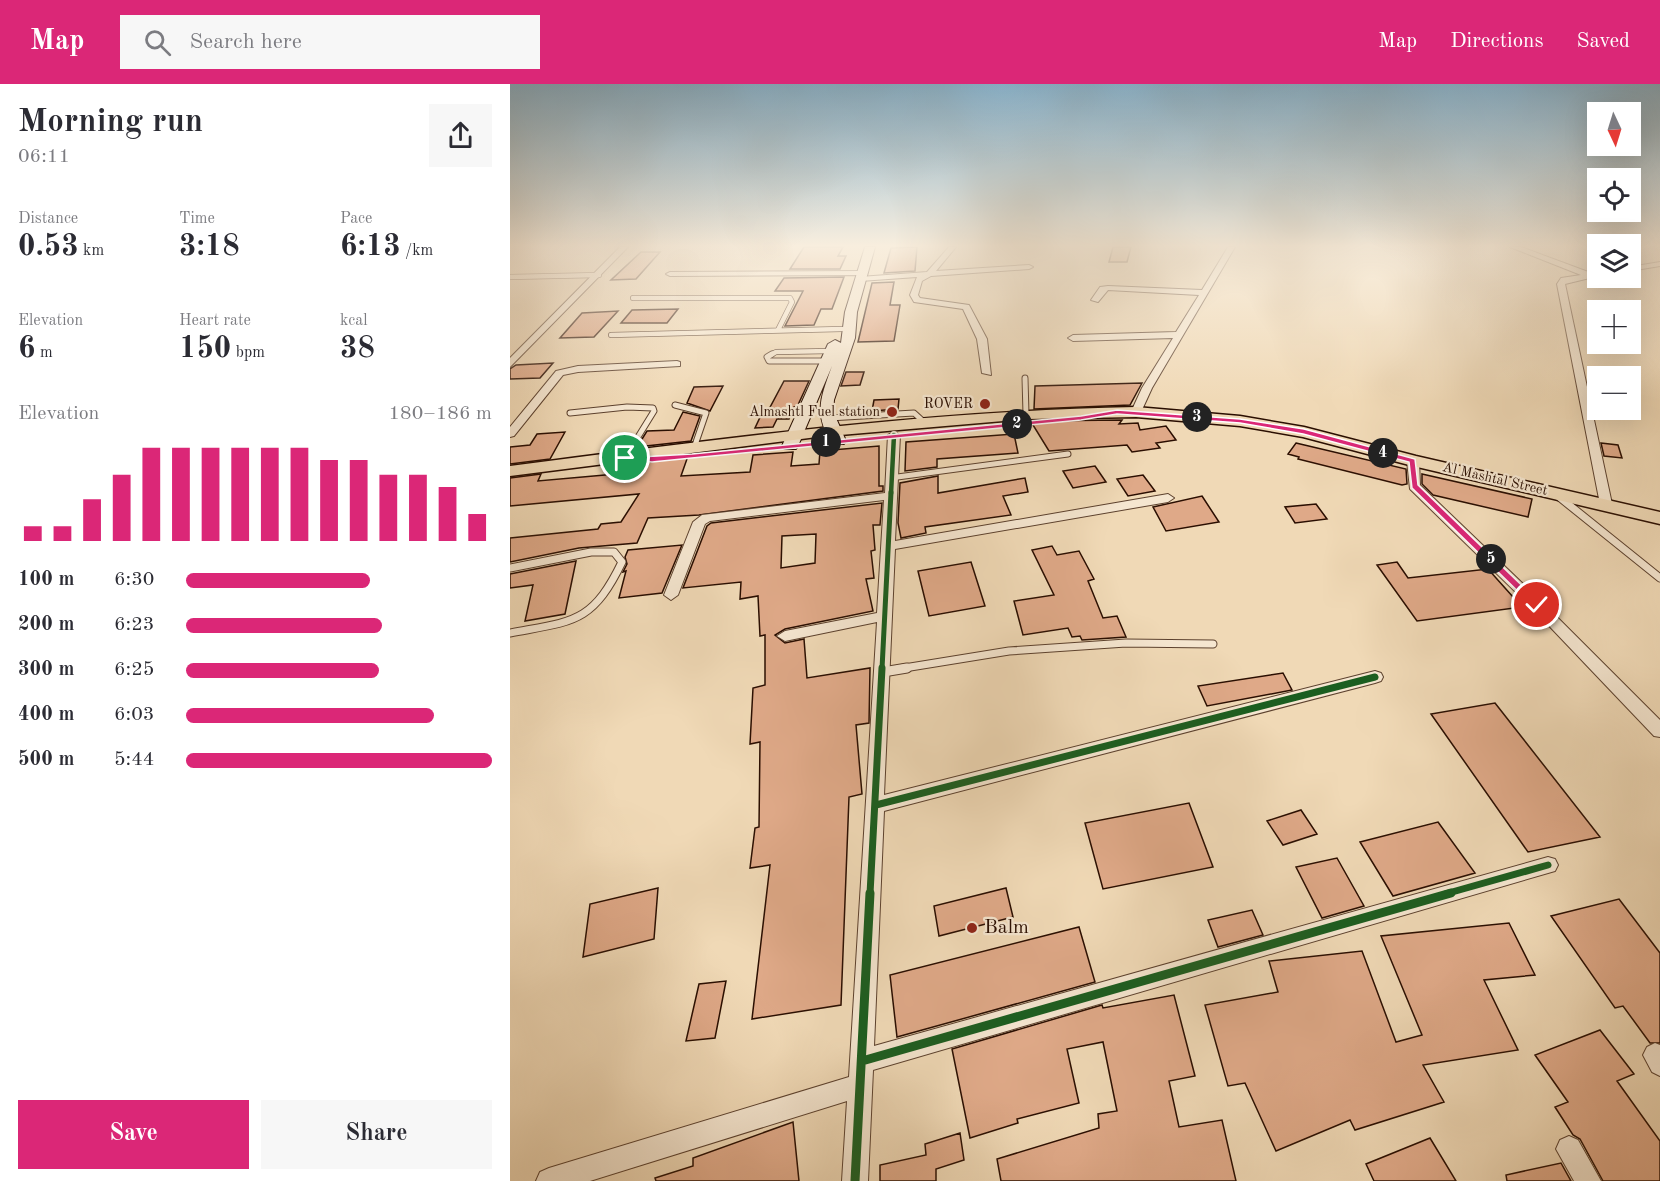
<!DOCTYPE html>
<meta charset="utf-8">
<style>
body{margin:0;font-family:"Old Standard TT",serif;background:#f7f7f7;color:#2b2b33;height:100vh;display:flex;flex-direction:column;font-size:22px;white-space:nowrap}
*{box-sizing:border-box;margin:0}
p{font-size:20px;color:#7c7c81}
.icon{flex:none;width:33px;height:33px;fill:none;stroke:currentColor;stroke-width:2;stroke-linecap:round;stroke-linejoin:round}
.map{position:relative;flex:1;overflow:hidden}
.sheet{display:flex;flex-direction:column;background:#fff;width:510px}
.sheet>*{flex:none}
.needle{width:39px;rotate:176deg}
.tools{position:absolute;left:1077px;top:18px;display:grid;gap:12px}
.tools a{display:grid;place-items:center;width:54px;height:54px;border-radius:0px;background:#fff;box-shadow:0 6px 24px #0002;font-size:30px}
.pin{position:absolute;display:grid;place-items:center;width:51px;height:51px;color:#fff;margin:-26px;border:3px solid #fff;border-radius:50%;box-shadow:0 2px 6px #0007}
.km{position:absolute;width:30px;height:30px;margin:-15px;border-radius:50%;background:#222;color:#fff;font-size:16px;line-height:30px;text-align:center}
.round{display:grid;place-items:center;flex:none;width:63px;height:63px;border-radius:0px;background:#f7f7f7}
.headline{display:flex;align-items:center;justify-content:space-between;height:102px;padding:0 18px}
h1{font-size:33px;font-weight:600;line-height:45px}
.stats{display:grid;grid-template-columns:repeat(3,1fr);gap:9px;height:102px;padding:6px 18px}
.stats div{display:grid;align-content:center}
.stats b{font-size:30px;font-weight:600}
.stats small{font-size:16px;font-weight:400}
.stats p{font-size:16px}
.chart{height:168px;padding:12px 18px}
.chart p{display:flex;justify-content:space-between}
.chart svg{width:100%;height:108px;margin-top:6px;stroke:#db2777;stroke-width:6}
.primary-button{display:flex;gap:12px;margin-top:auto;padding:12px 18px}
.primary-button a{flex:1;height:69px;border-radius:0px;background:#db2777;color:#fff;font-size:24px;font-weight:600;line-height:69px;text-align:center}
.primary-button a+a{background:#f7f7f7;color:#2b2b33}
ul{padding:0 18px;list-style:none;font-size:20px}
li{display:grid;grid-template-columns:96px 72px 1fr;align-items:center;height:45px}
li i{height:15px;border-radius:8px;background:#db2777}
header{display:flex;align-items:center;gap:36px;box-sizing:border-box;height:84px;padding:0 30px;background:#db2777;color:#fff}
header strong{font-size:28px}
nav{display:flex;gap:33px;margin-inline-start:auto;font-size:21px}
.search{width:420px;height:54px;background:#f7f7f7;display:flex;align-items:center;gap:15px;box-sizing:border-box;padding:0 21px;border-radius:0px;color:#7c7c81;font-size:22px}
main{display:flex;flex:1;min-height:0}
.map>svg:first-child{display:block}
.building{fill:#dfa988;stroke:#2a0e01;stroke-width:1.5;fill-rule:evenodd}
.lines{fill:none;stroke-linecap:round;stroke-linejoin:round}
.lane-far3-casing{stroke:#5c412e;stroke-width:6}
.lane-far2-casing{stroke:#5c412e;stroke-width:7}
.lane-far1-casing{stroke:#5c412e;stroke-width:9}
.lane-casing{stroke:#5c412e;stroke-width:11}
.street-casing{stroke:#5c412e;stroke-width:2}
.secondary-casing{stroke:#2a0e01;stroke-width:2}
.primary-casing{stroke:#2a0e01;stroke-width:3}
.lane-far3{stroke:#f5e6d0;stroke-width:4.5}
.lane-far2{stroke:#f5e6d0;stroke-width:5}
.lane-far1{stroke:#f5e6d0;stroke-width:7}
.lane{stroke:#f5e6d0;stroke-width:9}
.street{fill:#f5e6d0;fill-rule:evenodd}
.secondary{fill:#f5e6d0;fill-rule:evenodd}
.primary{fill:#f0d9b6;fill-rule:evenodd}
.cycleway-far3-casing{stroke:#f5e6d0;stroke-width:8}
.cycleway-far2-casing{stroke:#f5e6d0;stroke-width:9}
.cycleway-far1-casing{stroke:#f5e6d0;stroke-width:10}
.cycleway-casing{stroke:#f5e6d0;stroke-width:13}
.cycleway-far3{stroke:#1b5e20;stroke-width:4.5}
.cycleway-far2{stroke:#1b5e20;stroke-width:5}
.cycleway-far1{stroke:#1b5e20;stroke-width:7}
.cycleway{stroke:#1b5e20;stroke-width:9}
.route{fill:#db2777;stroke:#fff;stroke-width:1.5}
.poi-dot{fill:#8f2418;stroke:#f5e6d0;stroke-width:2}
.labels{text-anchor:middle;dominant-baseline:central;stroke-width:4.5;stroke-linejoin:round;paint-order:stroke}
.far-poi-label{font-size:14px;fill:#2a0e01;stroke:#f5e6d0;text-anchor:end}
.far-street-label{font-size:14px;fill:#2a0e01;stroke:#f5e6d0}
.near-poi-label{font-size:20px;fill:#2a0e01;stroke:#f5e6d0;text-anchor:start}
</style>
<header>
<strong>Map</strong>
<div class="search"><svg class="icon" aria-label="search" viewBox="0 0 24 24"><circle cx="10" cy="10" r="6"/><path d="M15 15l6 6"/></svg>Search here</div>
<nav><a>Map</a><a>Directions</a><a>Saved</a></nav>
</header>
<main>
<section class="sheet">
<div class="headline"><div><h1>Morning run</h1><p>06:11</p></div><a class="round"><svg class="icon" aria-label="share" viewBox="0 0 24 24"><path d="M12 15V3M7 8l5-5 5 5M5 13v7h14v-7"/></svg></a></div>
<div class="stats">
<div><p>Distance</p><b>0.53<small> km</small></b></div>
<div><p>Time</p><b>3:18</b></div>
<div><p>Pace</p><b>6:13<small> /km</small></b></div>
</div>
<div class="stats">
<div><p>Elevation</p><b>6<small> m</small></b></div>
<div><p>Heart rate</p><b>150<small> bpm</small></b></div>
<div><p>kcal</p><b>38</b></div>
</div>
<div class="chart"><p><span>Elevation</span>180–186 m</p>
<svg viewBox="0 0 160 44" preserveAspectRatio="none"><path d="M5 44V38M15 44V38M25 44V27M35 44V17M45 44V6M55 44V6M65 44V6M75 44V6M85 44V6M95 44V6M105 44V11M115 44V11M125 44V17M135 44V17M145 44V22M155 44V33"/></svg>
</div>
<ul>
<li><b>100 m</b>6:30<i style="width:60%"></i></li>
<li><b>200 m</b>6:23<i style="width:64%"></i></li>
<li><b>300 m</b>6:25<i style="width:63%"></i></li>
<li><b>400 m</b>6:03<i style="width:81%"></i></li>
<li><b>500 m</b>5:44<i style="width:100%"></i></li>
</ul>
<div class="primary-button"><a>Save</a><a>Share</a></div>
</section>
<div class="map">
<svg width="1150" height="1097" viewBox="0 0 1150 1097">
<rect width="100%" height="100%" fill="#f0d9b6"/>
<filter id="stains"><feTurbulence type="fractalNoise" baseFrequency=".00333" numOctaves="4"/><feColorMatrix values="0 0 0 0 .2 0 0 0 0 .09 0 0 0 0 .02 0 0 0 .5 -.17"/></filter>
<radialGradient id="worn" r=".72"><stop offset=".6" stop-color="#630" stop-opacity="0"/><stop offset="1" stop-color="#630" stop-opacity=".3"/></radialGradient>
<!-- building -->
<path class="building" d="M 294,163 L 333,163 L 328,172 L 336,172 L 330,185 L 280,185 Z
M 407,163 L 405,187 L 374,189 L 381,164 Z
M 603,163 L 621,163 L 617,178 L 599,178 Z
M 131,168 L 150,168 L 126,195 L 101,196 Z
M 334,193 L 322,225 L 311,225 L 304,241 L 275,242 L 293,207 L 265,207 L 274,194 Z
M 384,198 L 380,221 L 390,221 L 384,257 L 348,258 L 362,199 Z
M 168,225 L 157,239 L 111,239 L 122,226 Z
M 108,227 L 84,253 L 50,254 L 72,229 Z
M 43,279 L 30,294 L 0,295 L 0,285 L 6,281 Z
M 336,288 L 354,288 L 350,301 L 331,302 Z
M 274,297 L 299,297 L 287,323 L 284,323 L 279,335 L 267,335 L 263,343 L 245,344 L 253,327 L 258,327 Z
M 632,299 L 620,321 L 524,325 L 525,302 Z
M 213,302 L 200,327 L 177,319 L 184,303 Z
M 389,315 L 388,325 L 362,327 L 364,316 Z
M 173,328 L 190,332 L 181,357 L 127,363 L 137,347 L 164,346 Z
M 612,336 L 609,340 L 628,339 L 630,346 L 656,342 L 666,356 L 646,359 L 650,364 L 622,368 L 617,361 L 539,367 L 523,341 L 523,337 Z
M 55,348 L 40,375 L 0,380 L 0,363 L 20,361 L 27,350 Z
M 504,350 L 508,369 L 427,375 L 427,383 L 395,387 L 396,358 Z
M 786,359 L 896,385 L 897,400 L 892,401 L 788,375 L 789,373 L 778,370 Z
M 1091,359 L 1108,361 L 1112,374 L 1094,372 Z
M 369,362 L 369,402 L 373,402 L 373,407 L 189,431 L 138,434 L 127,459 L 69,464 L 0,478 L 0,454 L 88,445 L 91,440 L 111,438 L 129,410 L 0,422 L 0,394 L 31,390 L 28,397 L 106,390 L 112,380 L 178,372 L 171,392 L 240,388 L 243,371 L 283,368 L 281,382 L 309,380 L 310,367 Z
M 585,382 L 596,398 L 563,404 L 553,387 Z
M 912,390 L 1022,415 L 1018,433 L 923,411 L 912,400 Z
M 633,391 L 645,407 L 618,412 L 607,395 Z
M 428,392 L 428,409 L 515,394 L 518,408 L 493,412 L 501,431 L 415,443 L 416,449 L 391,454 L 388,439 L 390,399 Z
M 692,412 L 709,438 L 656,447 L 643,423 Z
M 372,419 L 370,441 L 363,441 L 365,466 L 361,467 L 364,494 L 356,495 L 363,527 L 275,545 L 265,551 L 275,559 L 294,555 L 297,594 L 360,584 L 359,639 L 346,641 L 352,710 L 339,713 L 331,921 L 242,935 L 260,781 L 240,784 L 245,744 L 249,743 L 250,658 L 240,660 L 243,604 L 255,601 L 255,551 L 250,552 L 248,512 L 230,515 L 231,498 L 173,504 L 197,442 L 201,439 ZM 306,450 L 305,479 L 271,484 L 272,452 Z
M 806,420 L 817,435 L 785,439 L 775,423 Z
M 172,461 L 152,509 L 109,514 L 116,487 L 113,488 L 117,480 L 115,473 L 118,466 Z
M 542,462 L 547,471 L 569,467 L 584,495 L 578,497 L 593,534 L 607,532 L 616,553 L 572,556 L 570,552 L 562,553 L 558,544 L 513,551 L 504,517 L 544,511 L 522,466 Z
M 66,477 L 55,530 L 15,537 L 23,501 L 0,504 L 0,490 Z
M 461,478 L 475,522 L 419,532 L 408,487 Z
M 887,478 L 898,494 L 978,485 L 1012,523 L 907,537 L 867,481 Z
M 773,589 L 782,606 L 697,622 L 688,602 Z
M 985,619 L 1090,753 L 1018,768 L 921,630 Z
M 679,719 L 703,783 L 593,805 L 575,739 Z
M 791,726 L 807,750 L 773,761 L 757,737 Z
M 928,738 L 965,789 L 883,812 L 850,758 Z
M 827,774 L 854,822 L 812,834 L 786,783 Z
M 148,804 L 144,855 L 73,873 L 80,820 Z
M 496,804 L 503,833 L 429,852 L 424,822 Z
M 1109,815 L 1150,869 L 1150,959 L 1140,959 L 1113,922 L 1105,924 L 1041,832 Z
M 742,826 L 753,851 L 708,863 L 698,836 Z
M 999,839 L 1025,891 L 974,896 L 1008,966 L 913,981 L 934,1018 L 845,1046 L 840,1036 L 766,1067 L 735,999 L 718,1002 L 695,921 L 768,908 L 759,877 L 852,867 L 886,958 L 912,951 L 871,852 Z
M 569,843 L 585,898 L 387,953 L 380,891 Z
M 216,897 L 205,954 L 176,957 L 189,900 Z
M 664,911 L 685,992 L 659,997 L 669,1043 L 712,1036 L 726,1097 L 491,1097 L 487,1075 L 589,1044 L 588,1030 L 607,1027 L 593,958 L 557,965 L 569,1019 L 507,1035 L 508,1039 L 460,1054 L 442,965 L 592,921 L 593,924 Z
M 1090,946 L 1124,990 L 1107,997 L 1150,1057 L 1150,1097 L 1093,1097 L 1070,1055 L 1063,1051 L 1045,1023 L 1058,1018 L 1025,971 Z
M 283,1038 L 289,1097 L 146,1097 L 145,1094 L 183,1082 L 183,1074 Z
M 450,1049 L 454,1076 L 426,1085 L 426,1097 L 370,1097 L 370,1081 L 416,1071 L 415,1060 Z
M 920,1054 L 946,1097 L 864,1097 L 856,1080 Z
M 1051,1079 L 1061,1097 L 997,1097 L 996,1091 Z"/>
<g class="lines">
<!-- lane-far3 casing -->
<g class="lane-far3-casing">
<path id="lane-far3" d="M 0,193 L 89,191
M 123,214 L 280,214 L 282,218 L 268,246
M 101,251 L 332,245
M 259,272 L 266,268 L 321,267"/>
</g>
<!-- lane-far2 casing -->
<g class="lane-far2-casing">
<path id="lane-far2" d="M 262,270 L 257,273 L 259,277 L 316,277
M 515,294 L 516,330
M 165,321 L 196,329 L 184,364
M 60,329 L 117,323 L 143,324 L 144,327 L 115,374
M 319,334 L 404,329 L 415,339
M 380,394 L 558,370"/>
</g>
<!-- lane-far1 casing -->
<g class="lane-far1-casing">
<path id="lane-far1" d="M 1048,412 L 1150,494
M 0,484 L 81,468 L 104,468 L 112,478 C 82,540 63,537 0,549
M 388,585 L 499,567 L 616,559 L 703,560"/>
</g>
<!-- lane casing -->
<g class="lane-casing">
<path id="lane" d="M 373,588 L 397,584"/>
</g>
<!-- street casing -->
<g class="street-casing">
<path id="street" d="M 110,163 L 118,163 L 0,283 L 0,274 Z
M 439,163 L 446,163 L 426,187 L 519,181 L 523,183 L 519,185 L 421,192 L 412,197 L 408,211 L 410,214 L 459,221 L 477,255 L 481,291 L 472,289 L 467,255 L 453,225 L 404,218 L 400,211 L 407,193 L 350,197 L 346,195 L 350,193 L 417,188 Z
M 718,163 L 725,163 L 642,304 L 631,328 L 622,330 L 621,328 L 632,304 L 663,254 L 563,257 L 558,254 L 563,251 L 666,248 L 689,211 L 598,206 L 588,218 L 581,216 L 590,203 L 598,202 L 692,206 Z
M 1000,163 L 1011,163 L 1081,189 L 1088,188 L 1088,192 L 1055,200 L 1102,420 L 1100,423 L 1092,423 L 1090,420 L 1047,200 L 1051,194 L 1071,191 Z
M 1150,178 L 1150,182 L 1120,187 L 1120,183 Z
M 352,187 L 355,187 L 355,191 L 160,192 L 156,190 L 160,188 Z
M 167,277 L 170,278 L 170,282 L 68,288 L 53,291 L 4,352 L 0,353 L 0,343 L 46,287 L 68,282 Z
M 384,348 L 390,351 L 385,457 L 658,410 L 664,414 L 658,418 L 385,465 L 374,711 L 865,587 L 871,589 L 873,593 L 871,597 L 865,599 L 374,727 L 364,962 L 1038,773 L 1045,775 L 1048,781 L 1045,787 L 363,986 L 358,1097 L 332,1097 L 337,1017 L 80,1097 L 26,1097 L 30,1088 L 39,1084 L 339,993 L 367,538 L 275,557 L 267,552 L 275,547 L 367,529 L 374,416 L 200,437 L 195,440 L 168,511 L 161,516 L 154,511 L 183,438 L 192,431 L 375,409 L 378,351 Z
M 903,373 L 909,377 L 910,401 L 1032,518 L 1150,636 L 1150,653 L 1144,652 L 1022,524 L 900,405 L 897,377 Z
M 1145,959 L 1150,961 L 1150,992 L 1142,988 L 1133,971 L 1137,963 Z
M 1059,1052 L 1068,1056 L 1091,1097 L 1064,1097 L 1046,1065 L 1050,1056 Z"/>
</g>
<!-- secondary casing -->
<g class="secondary-casing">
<path id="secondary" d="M 355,163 L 365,163 L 347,228 L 345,254 L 324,316 L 323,327 L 336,357 L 334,360 L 322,360 C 303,329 311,313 322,282 L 288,362 L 286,365 L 274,365 L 272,362 L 318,260 L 325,256 L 331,259 L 335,228 Z"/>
</g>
<!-- primary casing -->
<g class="primary-casing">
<path id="primary" d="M 626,323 L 730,332 L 794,343 L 906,372 L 1150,428 L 1150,440 L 903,382 L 793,353 L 730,342 L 626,333 L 516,335 L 307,353 L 0,392 L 0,382 C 209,355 415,327 626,323 Z"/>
</g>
<!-- lane-far3 -->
<use href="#lane-far3" class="lane-far3"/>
<!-- lane-far2 -->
<use href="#lane-far2" class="lane-far2"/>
<!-- lane-far1 -->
<use href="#lane-far1" class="lane-far1"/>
<!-- lane -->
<use href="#lane" class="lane"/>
<!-- street -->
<use href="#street" class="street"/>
<!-- secondary -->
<use href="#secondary" class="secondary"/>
<!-- primary -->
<use href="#primary" class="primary"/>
<!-- cycleway-far3 casing -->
<g class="cycleway-far3-casing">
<path id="cycleway-far3" d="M 381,410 L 384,351"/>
</g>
<!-- cycleway-far2 casing -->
<g class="cycleway-far2-casing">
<path id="cycleway-far2" d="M 372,585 L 381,408"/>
</g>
<!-- cycleway-far1 casing -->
<g class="cycleway-far1-casing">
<path id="cycleway-far1" d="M 366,721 L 865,593
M 360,810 L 372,584
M 935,810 L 1038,781"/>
</g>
<!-- cycleway casing -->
<g class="cycleway-casing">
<path id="cycleway" d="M 352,977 L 941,809
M 345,1097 L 360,809"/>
</g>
<!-- cycleway-far3 -->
<use href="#cycleway-far3" class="cycleway-far3"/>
<!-- cycleway-far2 -->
<use href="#cycleway-far2" class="cycleway-far2"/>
<!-- cycleway-far1 -->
<use href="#cycleway-far1" class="cycleway-far1"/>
<!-- cycleway -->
<use href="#cycleway" class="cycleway"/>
</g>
<!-- sky -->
<linearGradient id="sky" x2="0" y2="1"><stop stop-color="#89b6d2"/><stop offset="0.51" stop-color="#f8eede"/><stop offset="1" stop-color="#f8eede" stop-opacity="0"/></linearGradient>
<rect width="1150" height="317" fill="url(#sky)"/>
<!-- route -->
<path class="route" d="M 607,326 L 730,335 L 794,345 L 905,375 L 908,401 L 1032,521 L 1024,523 L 902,404 L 899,378 L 793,350 L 730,339 L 607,330 L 571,336 L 182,374 L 142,378 L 112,374 L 182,370 L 571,332 Z"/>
<!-- markers -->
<g class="poi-dot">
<circle cx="475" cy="320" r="6"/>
<circle cx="382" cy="328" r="6"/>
<circle cx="462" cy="844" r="6"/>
</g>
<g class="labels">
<!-- far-poi labels -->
<g class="far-poi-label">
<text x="463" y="320">ROVER</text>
<text x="370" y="328">Almashtl Fuel station</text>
</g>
<!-- far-street labels -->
<g class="far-street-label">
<text transform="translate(985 395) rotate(13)">Al Mashtal Street</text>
</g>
<!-- near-poi labels -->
<g class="near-poi-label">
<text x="474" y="844">Balm</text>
</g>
</g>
<rect width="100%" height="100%" filter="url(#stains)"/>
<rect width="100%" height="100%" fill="url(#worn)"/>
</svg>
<div class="tools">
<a><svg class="needle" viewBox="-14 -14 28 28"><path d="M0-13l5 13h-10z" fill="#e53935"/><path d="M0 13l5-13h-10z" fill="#7c7c81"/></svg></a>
<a><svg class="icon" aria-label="locate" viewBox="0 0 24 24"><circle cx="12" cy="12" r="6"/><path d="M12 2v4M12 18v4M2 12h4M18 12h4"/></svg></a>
<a><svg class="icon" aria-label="layers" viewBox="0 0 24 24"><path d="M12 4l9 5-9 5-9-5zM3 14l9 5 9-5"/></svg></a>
<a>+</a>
<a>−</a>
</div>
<div class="pin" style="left:115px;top:374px;background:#1e9e55"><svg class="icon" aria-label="arrive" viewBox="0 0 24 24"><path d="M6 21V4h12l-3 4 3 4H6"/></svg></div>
<div class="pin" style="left:1027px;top:521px;background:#d93025"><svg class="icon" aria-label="check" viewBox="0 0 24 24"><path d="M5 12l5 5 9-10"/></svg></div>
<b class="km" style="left:316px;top:358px">1</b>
<b class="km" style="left:507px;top:340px">2</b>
<b class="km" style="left:687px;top:333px">3</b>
<b class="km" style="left:873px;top:369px">4</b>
<b class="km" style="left:981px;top:475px">5</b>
</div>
</main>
